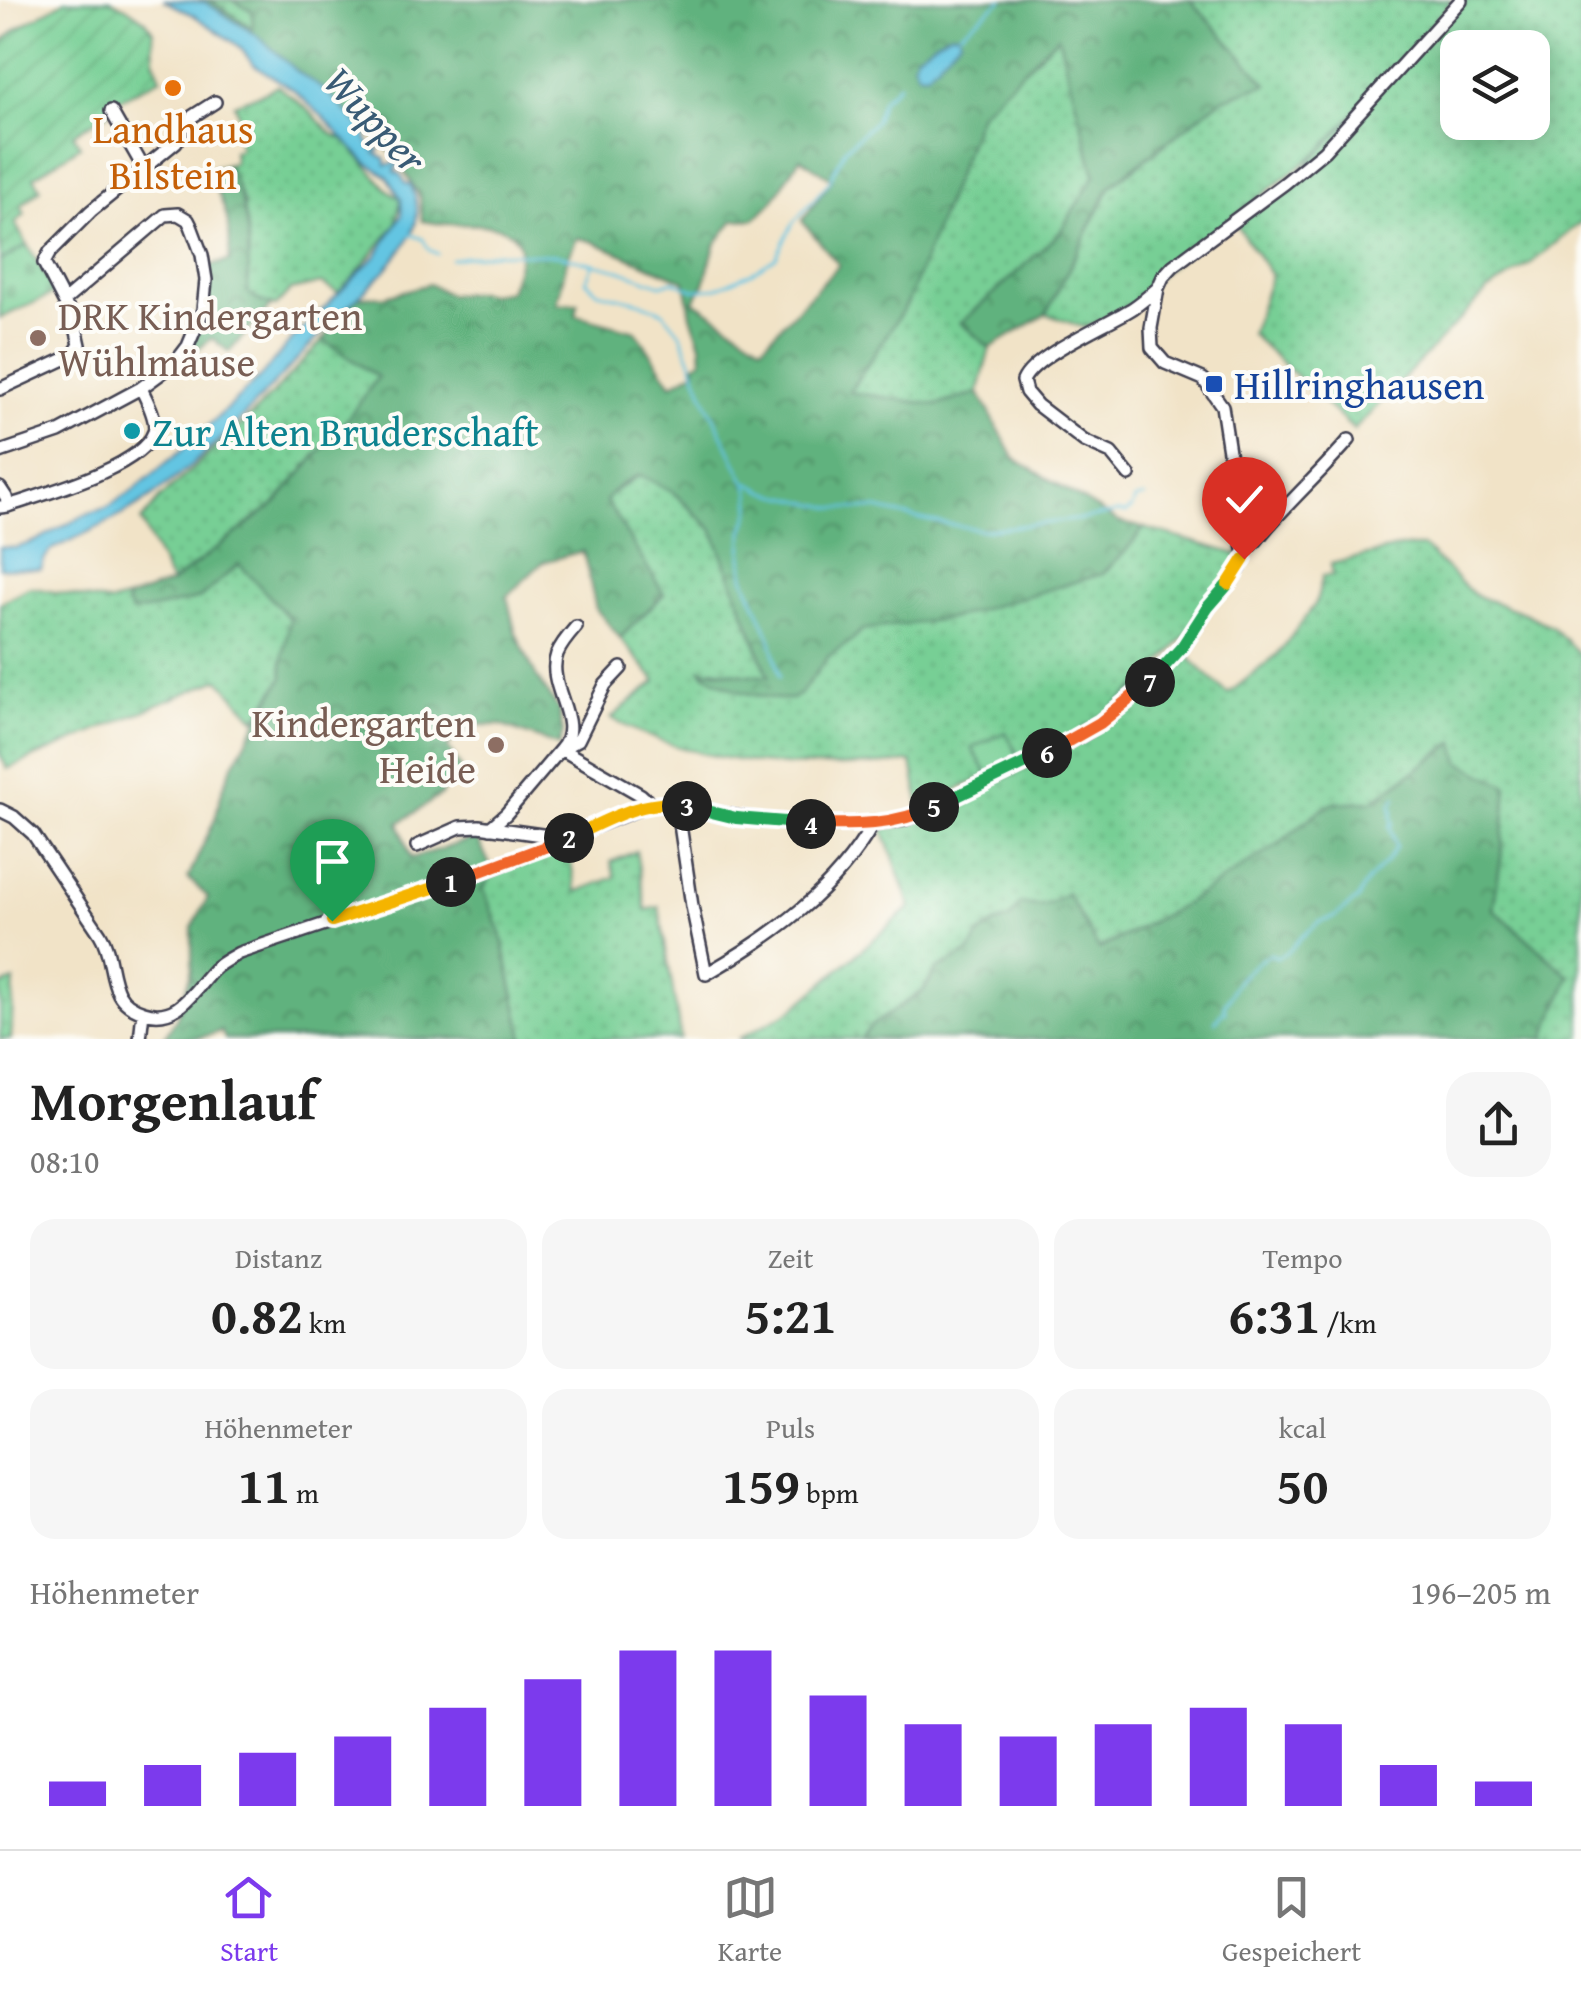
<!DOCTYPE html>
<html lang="de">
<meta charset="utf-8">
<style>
body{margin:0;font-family:"Gentium Book Plus",serif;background:#f6f6f6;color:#222;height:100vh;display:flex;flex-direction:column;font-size:38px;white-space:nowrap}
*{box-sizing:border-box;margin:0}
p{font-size:32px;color:#767676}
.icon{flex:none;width:55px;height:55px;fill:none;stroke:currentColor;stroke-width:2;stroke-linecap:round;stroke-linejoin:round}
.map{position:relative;height:1039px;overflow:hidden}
.panel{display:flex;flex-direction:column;background:#fff;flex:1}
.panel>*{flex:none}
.controls{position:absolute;left:1440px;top:30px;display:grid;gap:20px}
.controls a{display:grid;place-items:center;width:110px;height:110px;border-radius:20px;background:#fff;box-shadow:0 5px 25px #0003;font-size:50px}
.pin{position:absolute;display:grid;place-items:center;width:85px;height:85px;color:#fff;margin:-102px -42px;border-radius:50% 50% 50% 0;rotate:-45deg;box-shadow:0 0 10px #0007}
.pin .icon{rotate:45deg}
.km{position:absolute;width:50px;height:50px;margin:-25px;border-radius:50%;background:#222;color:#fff;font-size:28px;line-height:50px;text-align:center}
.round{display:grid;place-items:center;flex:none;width:105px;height:105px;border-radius:30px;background:#f6f6f6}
.summary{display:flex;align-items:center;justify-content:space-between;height:170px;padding:0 30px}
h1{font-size:55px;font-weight:800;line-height:75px}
.figures{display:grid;grid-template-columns:repeat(3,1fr);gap:15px;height:170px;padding:10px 30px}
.figures div{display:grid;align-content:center;border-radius:25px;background:#f6f6f6;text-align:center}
.figures b{font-size:50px;font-weight:800}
.figures small{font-size:28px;font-weight:400}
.figures p{font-size:28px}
.chart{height:280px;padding:20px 30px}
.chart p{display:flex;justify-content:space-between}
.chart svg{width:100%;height:180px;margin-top:10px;stroke:#7c3aed;stroke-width:6}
.tabs{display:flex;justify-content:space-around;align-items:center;height:140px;border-top:2px solid #e0e0e0;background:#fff;font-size:28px;color:#767676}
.tabs a{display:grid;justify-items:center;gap:5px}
.tabs .on{color:#7c3aed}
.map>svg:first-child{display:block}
.grass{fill:url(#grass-dots);stroke:#4c7868;stroke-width:2.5;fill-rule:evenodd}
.forest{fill:url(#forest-crowns);stroke:#426a5c;stroke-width:2.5;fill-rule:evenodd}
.cemetery{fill:url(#cemetery-stones);stroke:#4c7868;stroke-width:2.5}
.garden{fill:url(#garden-furrows);stroke:#4c7868;stroke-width:2.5}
.pitch{fill:#77cf95;stroke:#4c7868;stroke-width:2.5}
.water{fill:#64c5e2;stroke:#43748e;stroke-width:2.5}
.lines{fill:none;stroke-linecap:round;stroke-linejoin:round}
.stream{stroke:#64c5e2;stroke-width:2.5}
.minor-casing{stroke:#413f50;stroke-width:16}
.minor{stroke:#fff;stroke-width:11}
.split-1-casing{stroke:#fff;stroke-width:20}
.split-2-casing{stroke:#fff;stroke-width:20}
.split-3-casing{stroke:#fff;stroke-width:20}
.split-4-casing{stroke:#fff;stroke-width:20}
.split-5-casing{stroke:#fff;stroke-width:20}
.split-6-casing{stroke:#fff;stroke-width:20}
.split-7-casing{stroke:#fff;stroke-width:20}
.split-8-casing{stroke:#fff;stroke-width:20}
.split-9-casing{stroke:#fff;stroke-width:20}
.split-1{stroke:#f5b400;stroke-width:12}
.split-2{stroke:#f0652b;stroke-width:12}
.split-3{stroke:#f5b400;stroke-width:12}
.split-4{stroke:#22a559;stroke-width:12}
.split-5{stroke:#f0652b;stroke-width:12}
.split-6{stroke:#22a559;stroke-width:12}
.split-7{stroke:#f0652b;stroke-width:12}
.split-8{stroke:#22a559;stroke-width:12}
.split-9{stroke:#f5b400;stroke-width:12}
.food-dot{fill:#e8710a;stroke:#fdfcf7;stroke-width:4}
.education-dot{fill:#8d6e63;stroke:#fdfcf7;stroke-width:4}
.transit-dot{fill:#1a4fb4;stroke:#fdfcf7;stroke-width:4}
.culture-dot{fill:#0f9aa8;stroke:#fdfcf7;stroke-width:4}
.labels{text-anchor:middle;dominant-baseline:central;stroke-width:8;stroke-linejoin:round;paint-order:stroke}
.food-label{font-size:40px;fill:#c56008;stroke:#fdfcf7}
.education-label{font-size:40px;fill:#785e54;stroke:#fdfcf7;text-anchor:start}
.transit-label{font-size:40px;fill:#164399;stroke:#fdfcf7;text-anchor:start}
.culture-label{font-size:40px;fill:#0d838f;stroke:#fdfcf7;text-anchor:start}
.water-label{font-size:42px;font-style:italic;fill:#395b75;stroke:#fdfcf7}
</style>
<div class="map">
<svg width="1581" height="1039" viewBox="0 0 1581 1039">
<defs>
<pattern id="grass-dots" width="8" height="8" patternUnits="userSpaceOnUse" patternTransform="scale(2.5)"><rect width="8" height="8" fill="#77cf95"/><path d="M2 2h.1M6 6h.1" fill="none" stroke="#67b181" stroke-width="1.8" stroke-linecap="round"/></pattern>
<pattern id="forest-crowns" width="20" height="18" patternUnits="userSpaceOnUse" patternTransform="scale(2.5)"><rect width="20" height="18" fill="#61b27e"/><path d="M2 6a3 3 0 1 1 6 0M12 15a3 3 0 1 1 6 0" fill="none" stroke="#509068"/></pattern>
<pattern id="cemetery-stones" width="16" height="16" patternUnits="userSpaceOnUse" patternTransform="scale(2.5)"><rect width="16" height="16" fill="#77cf95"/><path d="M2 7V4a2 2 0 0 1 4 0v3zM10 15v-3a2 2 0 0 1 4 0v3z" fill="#67b181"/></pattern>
<pattern id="garden-furrows" width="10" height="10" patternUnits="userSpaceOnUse" patternTransform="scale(2.5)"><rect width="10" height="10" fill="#77cf95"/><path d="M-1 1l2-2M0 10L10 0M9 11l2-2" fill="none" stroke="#67b181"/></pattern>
</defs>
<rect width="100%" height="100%" fill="#fdfcf7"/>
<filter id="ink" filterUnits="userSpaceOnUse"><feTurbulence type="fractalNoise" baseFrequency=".01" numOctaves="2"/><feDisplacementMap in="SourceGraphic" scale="20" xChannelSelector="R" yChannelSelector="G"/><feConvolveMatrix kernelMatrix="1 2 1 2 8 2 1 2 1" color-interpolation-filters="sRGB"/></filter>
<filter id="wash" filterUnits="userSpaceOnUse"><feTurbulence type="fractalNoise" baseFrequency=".0048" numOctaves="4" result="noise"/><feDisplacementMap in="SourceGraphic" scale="40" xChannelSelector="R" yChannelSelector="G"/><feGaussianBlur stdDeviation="2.25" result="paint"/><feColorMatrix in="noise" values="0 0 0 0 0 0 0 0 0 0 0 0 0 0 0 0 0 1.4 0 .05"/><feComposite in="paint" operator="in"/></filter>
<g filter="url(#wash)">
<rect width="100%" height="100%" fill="#f1e3c7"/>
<!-- grass -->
<path class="grass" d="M 210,0 L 231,0 L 252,11 L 254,29 Z
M 1190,0 L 1450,0 L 1451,3 L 1321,150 L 1161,273 L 1135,304 L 1085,328 L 1046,314 L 1110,187 L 1222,99 L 1266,84 Z
M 1464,0 L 1581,0 L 1581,222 L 1530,264 L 1487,291 L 1354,430 L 1251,334 L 1271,275 L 1236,224 L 1287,186 ZM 1458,48 L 1532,48 L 1532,122 L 1458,122 Z
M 1059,35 L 1095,175 L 1059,234 L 961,323 L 990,348 L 978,393 L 937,405 L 849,393 L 907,304 L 980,113 Z
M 277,85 L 309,111 L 332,134 L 345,140 L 387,189 L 401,199 L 396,224 L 353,278 L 338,293 L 321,283 L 291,290 L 276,306 L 257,300 L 247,292 L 249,277 L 243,202 L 227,164 L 234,162 L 233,151 L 240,149 L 237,135 L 244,129 L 234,104 L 266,92 Z
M 323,340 L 379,377 L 348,418 L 276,503 L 171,583 L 141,521 L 159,499 L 256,411 Z
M 640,475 L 672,491 L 713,529 L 769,678 L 713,669 L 704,674 L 742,692 L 777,699 L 829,656 L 852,640 L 862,630 L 1030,594 L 1102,574 L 1124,553 L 1144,528 L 1237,554 L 1241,546 C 1236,575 1221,588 1204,612 C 1170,656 1131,699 1083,729 C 1064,741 1042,750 1021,761 L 1006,733 L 973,748 L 988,775 L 920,808 L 912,762 C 809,771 703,770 611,718 L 656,681 L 620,638 L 664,594 L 605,501 L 610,494 Z
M 1401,547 L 1424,547 L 1474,595 L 1524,613 L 1551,626 L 1581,655 L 1581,1039 L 1544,1039 L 1570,976 L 1493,909 L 1505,815 L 1460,762 L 1454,742 L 1373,801 L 1334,803 L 1315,814 L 1276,846 L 1187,903 L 1098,949 L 1054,904 L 1031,906 L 1010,920 L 995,924 L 980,934 L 970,952 L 936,970 L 923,991 L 871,1026 L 861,1039 L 738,1039 L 792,1010 L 911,907 L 883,829 L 902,826 L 922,818 L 1061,751 L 1185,649 L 1194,663 L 1228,694 L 1278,654 L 1316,603 L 1323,576 L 1332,576 L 1331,564 Z
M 239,563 L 290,619 L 282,663 L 283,677 L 256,720 L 219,679 L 7,769 L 0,754 L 0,603 L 30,587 L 111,603 L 126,599 L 131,612 L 200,598 Z
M 567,839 L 576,892 L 615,877 L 611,862 L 636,851 L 646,910 L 659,907 L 681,1039 L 524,1039 L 501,934 L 483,888 L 494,873 Z
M 14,981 L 11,1039 L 0,1039 L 0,986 Z"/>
<!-- forest -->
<path class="forest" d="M 201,0 L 210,0 L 253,29 L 252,11 L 231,0 L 1190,0 L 1267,84 L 1222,99 L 1110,186 L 1046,314 L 990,348 L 961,323 L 1059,234 L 1095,175 L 1058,36 L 980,113 L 907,304 L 849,392 L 937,405 L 979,393 L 1014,458 L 1119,522 L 1144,528 L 1124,553 L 1102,574 L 952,618 L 862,630 L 852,640 L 829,656 L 801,693 L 792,699 L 777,699 L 742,692 L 715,680 L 699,669 L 769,677 L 713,530 L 672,491 L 640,475 C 627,480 613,489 606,501 L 664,594 L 620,638 L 596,609 L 583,551 L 543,562 L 507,596 L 515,631 L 536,676 L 558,708 L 563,732 L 559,746 L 500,725 L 473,725 L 447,746 L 463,772 L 447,783 L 441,795 L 399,823 L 411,858 L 477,838 L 494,873 L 483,888 L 501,934 L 524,1039 L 225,1039 L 221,1031 C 203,1039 182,1039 165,1036 L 177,1017 L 192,969 L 192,928 L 208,897 L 188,878 L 215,819 L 222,791 L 232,766 L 283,677 L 282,663 L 290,619 L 239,564 L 200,598 L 154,609 L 131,612 L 126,599 L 171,583 L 276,503 L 348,418 L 378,377 L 323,340 L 358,297 L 386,296 L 429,284 L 450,295 L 478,292 L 490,294 L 509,291 C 513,279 519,264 520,252 C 522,219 466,225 446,224 C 438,224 430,222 422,221 L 420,197 L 395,156 L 338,104 L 248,31 ZM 800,158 L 832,179 L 802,221 L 839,265 L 762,346 L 694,301 L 704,284 L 715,245 L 734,220 L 755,219 L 773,201 ZM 577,238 L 591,241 L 685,281 L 691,316 L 701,344 L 702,360 L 695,364 L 696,370 L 672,384 L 636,331 L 576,315 L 578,303 L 557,304 L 567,260 Z
M 227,164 C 248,205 252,247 247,291 L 257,300 L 272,305 L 229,352 L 212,338 L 195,352 L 191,349 L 208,266 L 229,261 C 232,221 225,205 206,170 Z
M 1455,742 L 1460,762 L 1507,786 L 1501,859 L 1493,909 L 1570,976 L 1544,1039 L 861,1039 L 871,1026 L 923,991 L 936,970 L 970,952 L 979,934 L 995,924 L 1010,919 L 1020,903 C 1039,908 1053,905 1067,893 L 1099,949 L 1187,903 L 1276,846 L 1315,814 L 1334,803 L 1373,801 Z"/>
<!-- cemetery -->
<path class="cemetery" d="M 27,245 L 56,293 L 0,318 L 0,261 Z"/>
<!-- garden -->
<path class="garden" d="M 66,0 L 110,0 L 126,7 L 146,21 L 153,32 L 154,59 L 161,78 L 111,104 L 108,113 L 73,134 L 80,146 L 34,177 L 41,189 L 21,206 L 25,214 L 15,223 L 27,245 L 0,261 L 0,45 L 15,30 Z"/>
<!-- pitch -->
<path class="pitch" d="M 1006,732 L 1021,761 L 988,775 L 972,748 Z"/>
<!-- water -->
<path class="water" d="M 163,0 L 205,2 L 259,37 L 298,72 L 327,92 L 366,132 L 366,137 L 372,149 L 378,148 L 380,150 L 375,153 L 386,159 L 386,165 L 395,163 L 399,165 L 395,169 L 396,173 L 400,173 L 406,184 L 410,184 C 418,200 420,218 411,235 C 391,271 357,296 329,325 C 275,383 222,444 159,491 C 126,516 88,532 51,550 L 45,558 L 41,569 L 0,568 L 0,547 L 16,548 L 35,541 L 89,513 L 106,508 L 131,492 L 195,439 L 261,376 L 288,344 L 376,256 L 402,215 L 401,199 L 388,177 L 366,162 L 321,115 L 292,89 L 253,64 L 239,46 L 193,15 Z
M 949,33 L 959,33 L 960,39 L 927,74 L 918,73 L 913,63 L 917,54 Z"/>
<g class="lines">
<!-- stream -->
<path class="stream" d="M 960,33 L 1002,0
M 407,233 L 423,239 L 429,250 L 438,254
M 451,259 L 494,253 L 558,255 L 619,270 L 661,285 L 673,281 L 694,290 L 716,288 L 751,273 L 776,257 L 793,223 L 829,182 L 845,149 L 875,121 L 882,100 L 899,84
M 593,264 L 586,281 L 598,292 L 640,302 L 663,312 L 681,334 L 707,403 L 750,491 L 751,509 L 743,532 L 742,556 L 744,577 L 770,637 L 780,677
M 748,483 L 769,493 L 834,508 L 878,509 L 925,520 L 983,530 L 1083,519 L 1119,512 L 1126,513 L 1132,508 L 1135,499 L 1145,497
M 1215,1022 L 1221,1013 L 1225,1012 L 1224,1005 C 1228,1001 1230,996 1232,990 C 1239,976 1257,962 1270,954 L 1277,957 L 1289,951 L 1300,938 L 1320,922 L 1333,918 L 1358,899 C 1363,883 1375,874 1385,863 C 1390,858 1392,852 1396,847 L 1390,826 L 1393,823 L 1391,816 L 1393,811 L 1391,806 L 1396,797"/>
</g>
</g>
<g filter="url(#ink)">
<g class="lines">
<!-- minor casing -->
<g class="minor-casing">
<path id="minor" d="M 111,111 L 143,167
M 0,389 L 73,355 L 80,345 L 75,323 L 44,263 L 50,252 L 91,211 L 176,142 L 186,123 L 193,116 L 215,102
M 0,452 L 59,432 L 141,388 L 175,363 L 188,346 L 203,310 L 206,280 L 202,255 L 191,226 L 188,220 L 178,214 L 165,215 L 64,301
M 1129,475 L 1111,453 L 1084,441 L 1037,405 L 1026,392 L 1023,381 C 1034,355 1108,324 1133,308 C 1142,302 1150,295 1158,288
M 0,488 L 6,497 L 8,506
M 0,507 L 8,506 C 43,494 141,468 154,432 C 158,420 146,399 141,388
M 1245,551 C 1257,543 1262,532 1272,522 C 1297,494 1324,469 1349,440
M 565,747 L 578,740 L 605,685 L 621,668
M 561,749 C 585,722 545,686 557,654 C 561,644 569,635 576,627
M 677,804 L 692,906 L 706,974 C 772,936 835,892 873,824
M 0,810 L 14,817 L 33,834 L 100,934 C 112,953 109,975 119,994 C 124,1003 134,1009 144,1012 C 178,1023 193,991 213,970 C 220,963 230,958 239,953 L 492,868 L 651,804 L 677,804 L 713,813 L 759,820 L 824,824 L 873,824 L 903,820 L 921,813 L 1057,748 L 1086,733 L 1113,713 L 1149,682 L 1182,647 L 1208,607 L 1240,568 L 1245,555 L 1222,406 L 1203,379 L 1165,363 L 1152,348 L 1151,328 L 1158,288 L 1163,277 L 1173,266 L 1285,183 L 1324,151 L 1461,0
M 490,828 L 506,814 L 561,749 L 641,795 L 651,804
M 417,846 L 460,827 L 479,826 L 563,838
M 140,1039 L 143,1012"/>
</g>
<!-- minor -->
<use href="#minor" class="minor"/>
</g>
</g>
<g class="lines" filter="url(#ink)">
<!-- split-1 casing -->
<g class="split-1-casing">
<path id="split-1" d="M 332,921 L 451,882"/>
</g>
<!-- split-2 casing -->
<g class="split-2-casing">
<path id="split-2" d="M 451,882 L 569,838"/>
</g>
<!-- split-3 casing -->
<g class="split-3-casing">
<path id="split-3" d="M 569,838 C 605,821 646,796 687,806"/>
</g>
<!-- split-4 casing -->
<g class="split-4-casing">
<path id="split-4" d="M 687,806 L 736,818 L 811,824"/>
</g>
<!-- split-5 casing -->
<g class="split-5-casing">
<path id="split-5" d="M 811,824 C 854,825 894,826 934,807"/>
</g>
<!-- split-6 casing -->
<g class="split-6-casing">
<path id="split-6" d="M 934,807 L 1047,753"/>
</g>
<!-- split-7 casing -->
<g class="split-7-casing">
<path id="split-7" d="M 1047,753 L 1100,723 L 1150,682"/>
</g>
<!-- split-8 casing -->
<g class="split-8-casing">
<path id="split-8" d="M 1150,682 L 1182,647 L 1208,607 L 1228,584"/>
</g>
<!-- split-9 casing -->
<g class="split-9-casing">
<path id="split-9" d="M 1228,584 L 1244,559"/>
</g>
<!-- split-1 -->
<use href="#split-1" class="split-1"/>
<!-- split-2 -->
<use href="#split-2" class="split-2"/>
<!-- split-3 -->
<use href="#split-3" class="split-3"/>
<!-- split-4 -->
<use href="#split-4" class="split-4"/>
<!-- split-5 -->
<use href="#split-5" class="split-5"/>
<!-- split-6 -->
<use href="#split-6" class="split-6"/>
<!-- split-7 -->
<use href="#split-7" class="split-7"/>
<!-- split-8 -->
<use href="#split-8" class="split-8"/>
<!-- split-9 -->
<use href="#split-9" class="split-9"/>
</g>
<!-- markers -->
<circle class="food-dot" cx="173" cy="88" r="10"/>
<g class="education-dot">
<circle cx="38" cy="338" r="10"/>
<circle cx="496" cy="745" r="10"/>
</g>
<rect class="transit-dot" x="1204" y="374" width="20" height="20" rx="5"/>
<circle class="culture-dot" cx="132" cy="431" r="10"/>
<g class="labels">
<!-- food labels -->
<g class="food-label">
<text x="173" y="128">Landhaus<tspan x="173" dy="46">Bilstein</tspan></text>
</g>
<!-- education labels -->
<g class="education-label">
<text x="58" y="315">DRK Kindergarten<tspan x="58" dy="46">Wühlmäuse</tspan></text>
<text x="476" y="722" text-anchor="end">Kindergarten<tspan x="476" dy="46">Heide</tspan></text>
</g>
<!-- transit labels -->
<g class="transit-label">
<text x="1234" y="384">Hillringhausen</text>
</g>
<!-- culture labels -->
<g class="culture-label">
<text x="152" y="431">Zur Alten Bruderschaft</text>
</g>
<!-- water labels -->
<g class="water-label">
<text transform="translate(376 119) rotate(47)">Wupper</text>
</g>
</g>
</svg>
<div class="controls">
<a><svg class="icon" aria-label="layers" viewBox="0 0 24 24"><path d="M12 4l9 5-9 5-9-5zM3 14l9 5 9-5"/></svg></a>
</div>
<div class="pin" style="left:332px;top:921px;background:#1e9e55"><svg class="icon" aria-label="arrive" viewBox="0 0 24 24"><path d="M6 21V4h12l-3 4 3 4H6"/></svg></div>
<div class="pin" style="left:1244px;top:559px;background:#d93025"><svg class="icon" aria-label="check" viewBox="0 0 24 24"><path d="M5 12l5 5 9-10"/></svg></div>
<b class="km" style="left:451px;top:882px">1</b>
<b class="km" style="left:569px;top:838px">2</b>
<b class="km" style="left:687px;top:806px">3</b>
<b class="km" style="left:811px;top:824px">4</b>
<b class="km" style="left:934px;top:807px">5</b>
<b class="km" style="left:1047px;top:753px">6</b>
<b class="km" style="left:1150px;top:682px">7</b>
</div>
<section class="panel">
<div class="summary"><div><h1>Morgenlauf</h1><p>08:10</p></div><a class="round"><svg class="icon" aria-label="share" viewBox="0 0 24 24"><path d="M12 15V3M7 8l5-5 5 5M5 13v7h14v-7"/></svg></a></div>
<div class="figures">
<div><p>Distanz</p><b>0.82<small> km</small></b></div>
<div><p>Zeit</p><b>5:21</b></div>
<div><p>Tempo</p><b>6:31<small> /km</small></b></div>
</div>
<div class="figures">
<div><p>Höhenmeter</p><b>11<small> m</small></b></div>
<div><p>Puls</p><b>159<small> bpm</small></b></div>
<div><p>kcal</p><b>50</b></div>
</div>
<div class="chart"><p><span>Höhenmeter</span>196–205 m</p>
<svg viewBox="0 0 160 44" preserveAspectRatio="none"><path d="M5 44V38M15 44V34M25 44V31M35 44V27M45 44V20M55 44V13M65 44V6M75 44V6M85 44V17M95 44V24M105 44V27M115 44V24M125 44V20M135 44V24M145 44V34M155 44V38"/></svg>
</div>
</section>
<nav class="tabs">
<a class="on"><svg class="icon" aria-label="home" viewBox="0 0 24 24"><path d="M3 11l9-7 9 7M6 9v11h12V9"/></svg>Start</a>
<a><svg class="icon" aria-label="map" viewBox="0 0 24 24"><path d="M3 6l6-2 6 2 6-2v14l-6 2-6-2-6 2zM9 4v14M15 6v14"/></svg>Karte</a>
<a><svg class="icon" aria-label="saved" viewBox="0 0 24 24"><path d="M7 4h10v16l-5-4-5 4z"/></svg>Gespeichert</a>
</nav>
